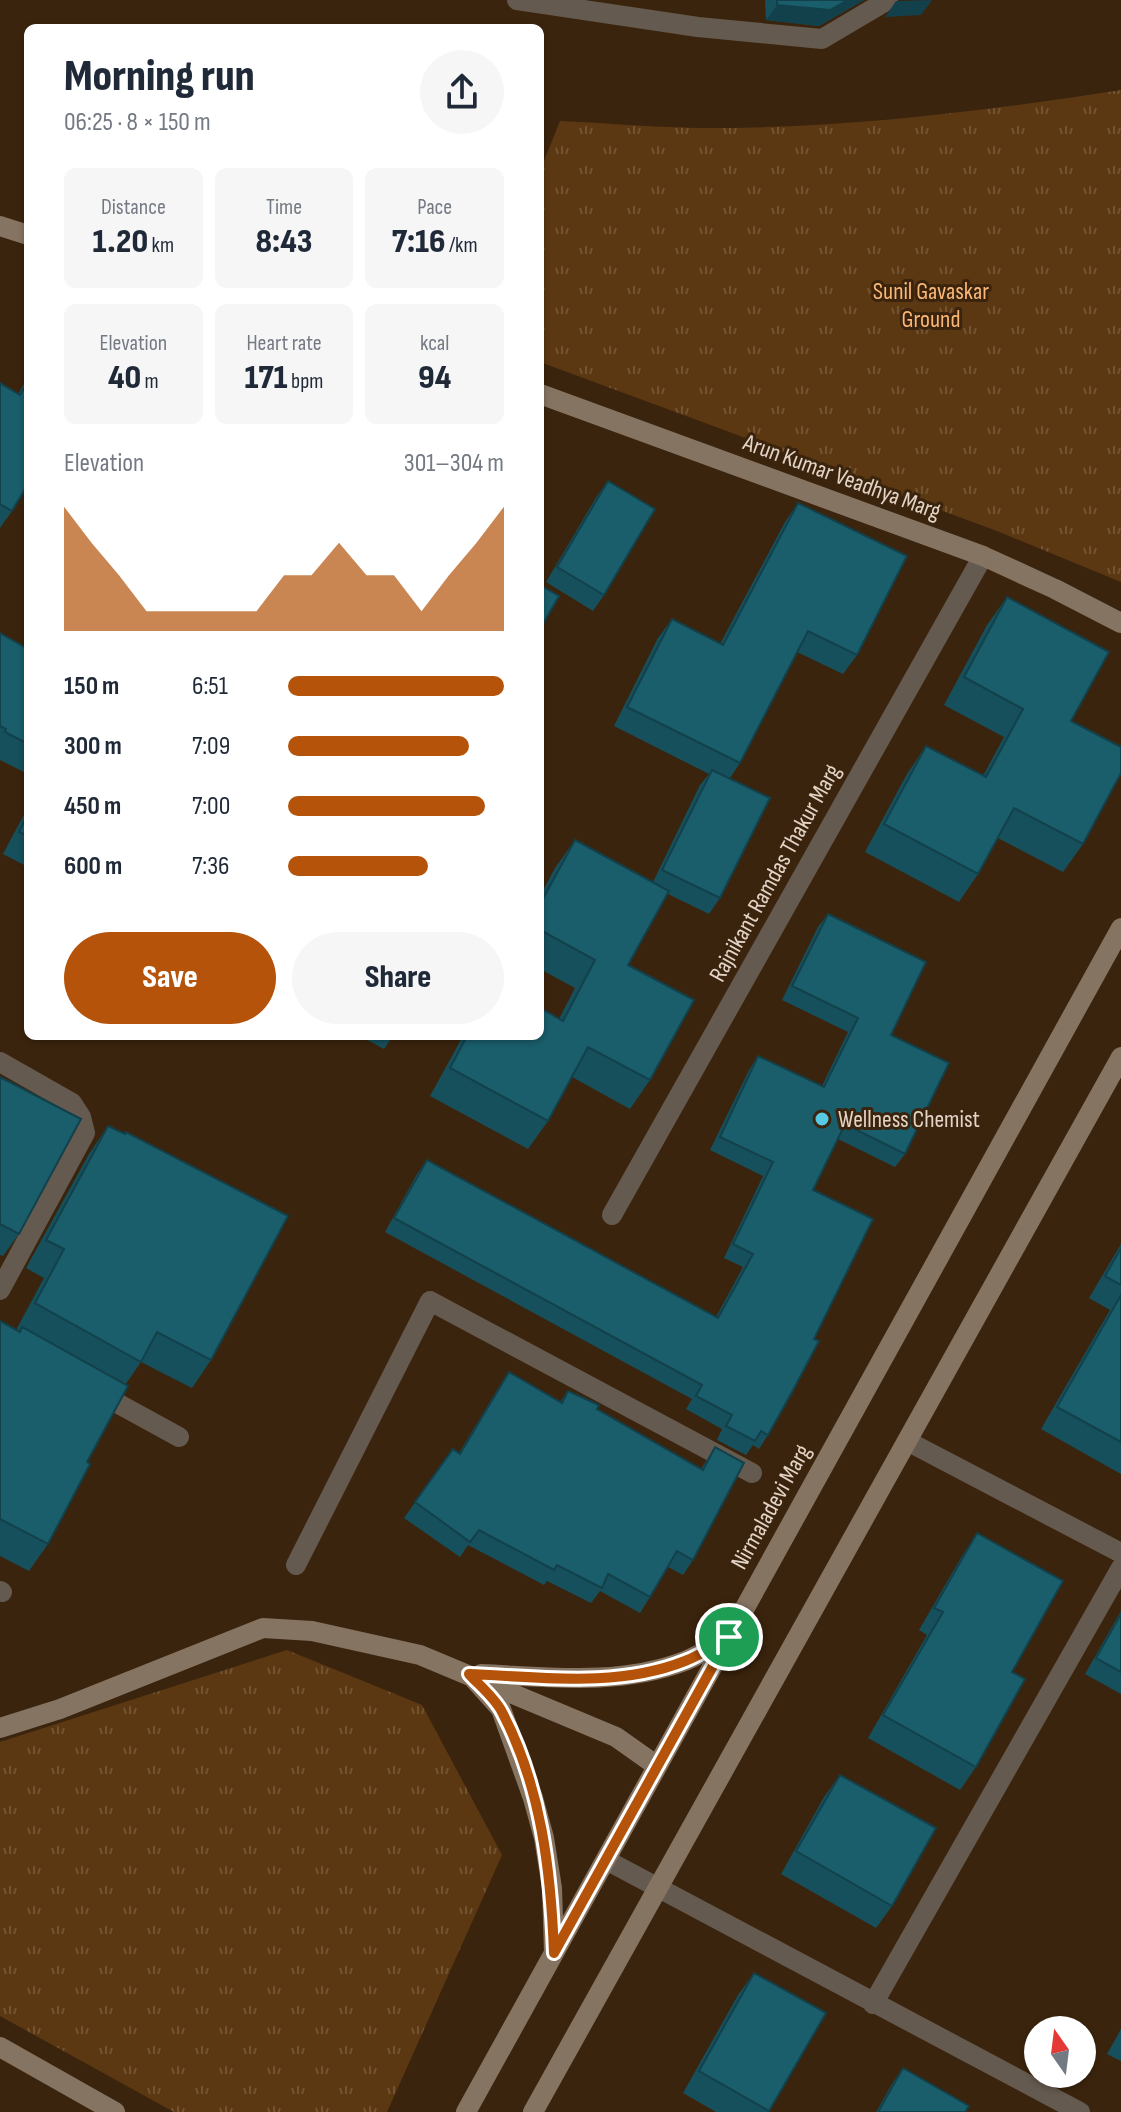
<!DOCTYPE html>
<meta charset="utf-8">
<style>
body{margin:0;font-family:"Sofia Sans Condensed",sans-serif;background:#f6f6f7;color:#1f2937;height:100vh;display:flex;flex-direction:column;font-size:30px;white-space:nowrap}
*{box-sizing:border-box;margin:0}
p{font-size:26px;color:#747a83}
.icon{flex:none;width:44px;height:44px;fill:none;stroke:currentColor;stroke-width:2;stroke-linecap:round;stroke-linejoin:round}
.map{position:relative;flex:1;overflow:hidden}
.sheet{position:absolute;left:24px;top:24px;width:520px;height:1016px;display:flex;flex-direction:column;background:#fff;border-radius:12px;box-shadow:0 2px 6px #0004}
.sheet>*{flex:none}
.needle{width:52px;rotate:346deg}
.controls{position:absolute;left:1024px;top:2016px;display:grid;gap:16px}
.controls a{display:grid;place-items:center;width:72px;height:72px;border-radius:50%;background:#fff;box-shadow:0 2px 6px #0004;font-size:40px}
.pin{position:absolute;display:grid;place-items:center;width:68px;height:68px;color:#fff;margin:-34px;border:4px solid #fff;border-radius:50%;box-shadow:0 2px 8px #0007}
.round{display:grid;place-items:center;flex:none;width:84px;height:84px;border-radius:42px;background:#f6f6f7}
.summary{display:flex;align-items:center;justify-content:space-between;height:136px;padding:0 40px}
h1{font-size:44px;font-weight:800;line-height:60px}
.stats{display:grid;grid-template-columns:repeat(3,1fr);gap:12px;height:136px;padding:8px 40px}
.stats div{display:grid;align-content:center;border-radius:12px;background:#f6f6f7;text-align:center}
.stats b{font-size:34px;font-weight:800}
.stats small{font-size:22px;font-weight:400}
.stats p{font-size:22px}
.chart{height:224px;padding:16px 40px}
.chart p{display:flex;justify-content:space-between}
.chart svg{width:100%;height:144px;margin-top:8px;fill:#b45309;opacity:.7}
.action{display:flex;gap:16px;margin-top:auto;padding:16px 40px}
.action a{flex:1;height:92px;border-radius:48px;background:#b45309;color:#fff;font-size:32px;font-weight:800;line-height:92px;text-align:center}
.action a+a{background:#f6f6f7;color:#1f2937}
ul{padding:0 40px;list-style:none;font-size:26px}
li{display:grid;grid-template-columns:128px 96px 1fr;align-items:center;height:60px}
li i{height:20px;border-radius:10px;background:#b45309}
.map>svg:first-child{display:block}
.grass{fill:url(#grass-tufts)}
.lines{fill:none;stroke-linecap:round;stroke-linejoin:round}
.lane{stroke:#655a4f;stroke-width:20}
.street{stroke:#655a4f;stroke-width:20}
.secondary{stroke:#867463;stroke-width:20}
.wall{fill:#16505c}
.shaded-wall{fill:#12414b}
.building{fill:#1a5d6b;stroke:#12414b;stroke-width:2}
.route-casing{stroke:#fff;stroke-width:16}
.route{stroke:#b45309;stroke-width:10}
.poi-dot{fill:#57c9e2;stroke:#3b240d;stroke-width:3}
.labels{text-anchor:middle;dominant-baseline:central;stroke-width:6;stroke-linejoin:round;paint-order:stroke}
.park-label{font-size:24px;fill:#fbb775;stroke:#3b240d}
.street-label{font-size:24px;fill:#e3d4c7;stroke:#3b240d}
.poi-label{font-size:24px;fill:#e3d4c7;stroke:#3b240d;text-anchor:start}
</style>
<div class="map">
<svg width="1121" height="2112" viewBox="0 0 1121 2112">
<defs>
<pattern id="grass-tufts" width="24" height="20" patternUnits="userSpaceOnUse" patternTransform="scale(2)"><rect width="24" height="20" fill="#5b3812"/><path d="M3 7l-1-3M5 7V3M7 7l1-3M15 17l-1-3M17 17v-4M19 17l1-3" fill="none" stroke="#725433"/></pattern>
</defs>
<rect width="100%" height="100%" fill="#3b240d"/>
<!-- grass -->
<path class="grass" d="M 1121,90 L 1121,582 L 997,531 L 540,362 L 540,171 L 560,121 C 605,123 650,127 695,128 C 838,129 980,112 1121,90 Z
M 287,1650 L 422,1705 L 502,1855 L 387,2112 L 174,2112 L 0,2016 L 0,1742 Z"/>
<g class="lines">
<!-- lane -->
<path class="lane" d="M 517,0 L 698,27 L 822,39 L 888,0
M 907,1441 L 1121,1553
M 296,1565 L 430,1301 L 752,1473"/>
<!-- street -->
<path class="street" d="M 0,1062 L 72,1103 L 81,1117 L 85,1133 L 0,1290
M 612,1215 L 983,556
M 95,1391 L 179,1437
M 0,1591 L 2,1592
M 606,1860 L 1080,2112
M 873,2004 L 1121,1568"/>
<!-- secondary -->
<path class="secondary" d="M 0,226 L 28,235
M 540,394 L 983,556 L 1055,589 L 1121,623
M 481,1674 C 550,1677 619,1686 685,1661 C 700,1655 715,1645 729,1637
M 474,1679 L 501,1709 L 533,1798 L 544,1838 L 552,1888 L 554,1953
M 0,1728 L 60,1709 L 263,1628 L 312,1631 L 420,1655 L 616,1737 L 657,1766
M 0,2047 L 115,2112
M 466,2112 L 1121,928
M 533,2112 L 1121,1057"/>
</g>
<!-- wall -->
<path class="wall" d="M 765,0 L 864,0 L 819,26 L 766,20 Z
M 28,377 L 28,484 L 12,511 L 0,528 L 0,383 L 18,394 Z
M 608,481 L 604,595 L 593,611 L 546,582 L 597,496 Z
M 798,503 L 857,655 L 843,674 L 797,652 L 740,763 L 730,778 L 720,898 L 709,914 L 668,894 L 628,965 L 650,1080 L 630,1109 L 572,1077 L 548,1121 L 528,1149 L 430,1096 L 463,1036 L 540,1036 L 559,1019 L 575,988 L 540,969 L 540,896 L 555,868 L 575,840 L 653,882 L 700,785 L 709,774 L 614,726 L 658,638 L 672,619 L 720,644 L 785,522 Z
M 1007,597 L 1071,721 L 1083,844 L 1063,872 L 998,838 L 978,874 L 959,902 L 865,852 L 907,774 L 926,746 L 983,776 L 1004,737 L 944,705 L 987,625 Z
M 0,633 L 28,649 L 28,774 L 0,760 Z
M 28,807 L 28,867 L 3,854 Z
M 828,914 L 891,1035 L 905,1154 L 895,1167 L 838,1139 L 813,1190 L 768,1435 L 759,1449 L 753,1445 L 746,1455 L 717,1440 L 722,1429 L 686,1409 L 692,1399 L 385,1232 L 417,1174 L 427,1160 L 716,1317 L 743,1267 L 724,1258 L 763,1176 L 710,1150 L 749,1070 L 758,1056 L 822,1086 L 848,1032 L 782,1000 L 818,927 Z
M 360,1036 L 393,1036 L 384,1049 Z
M 0,1077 L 19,1234 L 3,1256 L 0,1255 Z
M 108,1126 L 211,1360 L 192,1388 L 141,1362 L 125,1385 L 48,1544 L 29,1571 L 0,1556 L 0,1322 L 16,1330 L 44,1278 L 26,1268 L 89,1154 Z
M 1121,1244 L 1121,1474 L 1041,1429 L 1110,1310 L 1089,1298 Z
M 509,1372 L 560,1402 L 568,1391 L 597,1409 L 701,1469 L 715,1447 L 693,1560 L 683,1575 L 668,1567 L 650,1597 L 640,1613 L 600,1591 L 591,1603 L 547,1581 L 544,1585 L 468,1545 L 460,1557 L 404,1518 L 453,1449 L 459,1453 L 499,1387 Z
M 977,1533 L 1012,1672 L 976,1767 L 960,1790 L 868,1738 L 927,1635 L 919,1630 L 962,1556 Z
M 1121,1611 L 1121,1694 L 1085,1674 Z
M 840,1775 L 892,1906 L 876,1928 L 781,1874 L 824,1797 Z
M 754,1973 L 826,2013 L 769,2112 L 716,2112 L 683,2093 L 738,1995 Z
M 1121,2029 L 1121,2061 L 1107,2054 Z
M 903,2068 L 965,2112 L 876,2112 L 892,2084 Z"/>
<!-- shaded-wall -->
<path class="shaded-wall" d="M 848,0 L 864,0 L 819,26 L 766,20 L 777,5 Z
M 932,0 L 921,15 L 885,17 L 896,1 Z"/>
<!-- building -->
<path class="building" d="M 777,0 L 848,0 L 830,10 L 777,5 Z
M 28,382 L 28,484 L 12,511 L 0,504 L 0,383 L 20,395 Z
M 608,481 L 655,509 L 604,595 L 557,567 Z
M 798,503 L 907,556 L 857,655 L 808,631 L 740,763 L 627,707 L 672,619 L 723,645 Z
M 540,585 L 559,596 L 540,629 Z
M 1007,597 L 1109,652 L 1071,721 L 1121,747 L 1121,773 L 1083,844 L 1014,808 L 978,874 L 884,824 L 926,746 L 986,777 L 1023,709 L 964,677 Z
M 0,633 L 28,649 L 28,744 L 5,732 L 6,729 L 0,726 Z
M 712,770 L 770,798 L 720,898 L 662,870 Z
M 28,814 L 28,836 L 19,832 Z
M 575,840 L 669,891 L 628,965 L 694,1000 L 650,1080 L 588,1047 L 548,1121 L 450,1068 L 467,1036 L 540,1036 L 540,1008 L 563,1021 L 595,960 L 540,930 L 540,904 Z
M 828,914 L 926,962 L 891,1035 L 949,1063 L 905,1154 L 845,1124 L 813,1190 L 873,1219 L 814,1339 L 819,1341 L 791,1394 L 768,1435 L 761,1431 L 755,1441 L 726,1426 L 732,1415 L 696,1396 L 702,1385 L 394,1218 L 427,1160 L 718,1318 L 753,1254 L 733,1244 L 773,1162 L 720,1137 L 758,1056 L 824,1087 L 858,1018 L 792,986 Z
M 0,1077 L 81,1119 L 19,1234 L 0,1224 Z
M 108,1126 L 125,1134 L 126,1132 L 288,1216 L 211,1360 L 157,1332 L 141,1362 L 35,1303 L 64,1249 L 46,1240 Z
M 1121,1248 L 1121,1285 L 1105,1276 Z
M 1121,1295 L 1121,1442 L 1057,1407 Z
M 0,1321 L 20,1332 L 22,1327 L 128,1386 L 87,1462 L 90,1464 L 48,1544 L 0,1519 Z
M 509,1372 L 562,1403 L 568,1391 L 599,1405 L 597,1409 L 703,1470 L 715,1447 L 744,1463 L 693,1560 L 677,1551 L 650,1597 L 608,1574 L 602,1588 L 557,1565 L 554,1570 L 479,1530 L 470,1542 L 415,1502 L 453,1449 L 460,1454 Z
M 977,1533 L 1063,1581 L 1012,1672 L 1025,1679 L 976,1767 L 883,1715 L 943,1612 L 934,1608 Z
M 1121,1614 L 1121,1672 L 1096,1658 Z
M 840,1775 L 936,1828 L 892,1906 L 796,1851 Z
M 754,1973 L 826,2013 L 769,2111 L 699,2071 Z
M 903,2068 L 969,2106 L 965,2112 L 878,2112 Z"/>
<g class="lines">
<!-- route casing -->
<g class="route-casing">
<path id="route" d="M 729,1637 L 554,1953 C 551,1871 541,1786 502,1712 C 495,1698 480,1686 469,1674 C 541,1677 617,1688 685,1661 C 701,1655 715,1645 729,1637 Z"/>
</g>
<!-- route -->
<use href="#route" class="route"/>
</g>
<!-- markers -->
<circle class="poi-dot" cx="822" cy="1119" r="8"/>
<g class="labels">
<!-- park labels -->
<g class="park-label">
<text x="931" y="291">Sunil Gavaskar<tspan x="931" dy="28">Ground</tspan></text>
</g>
<!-- street labels -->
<g class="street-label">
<text transform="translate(842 477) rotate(20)">Arun Kumar Veadhya Marg</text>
<text transform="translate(775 873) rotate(-61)">Rajnikant Ramdas Thakur Marg</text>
<text transform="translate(771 1507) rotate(-61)">Nirmaladevi Marg</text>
</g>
<!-- poi labels -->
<g class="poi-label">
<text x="838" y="1119">Wellness Chemist</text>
</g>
</g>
</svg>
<div class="controls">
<a><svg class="needle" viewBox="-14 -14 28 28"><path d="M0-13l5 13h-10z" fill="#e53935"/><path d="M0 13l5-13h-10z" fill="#747a83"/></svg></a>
</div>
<div class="pin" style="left:729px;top:1637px;background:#1e9e55"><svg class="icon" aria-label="arrive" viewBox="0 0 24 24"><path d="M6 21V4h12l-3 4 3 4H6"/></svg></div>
<section class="sheet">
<div class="summary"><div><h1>Morning run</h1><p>06:25 · 8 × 150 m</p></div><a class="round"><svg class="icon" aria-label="share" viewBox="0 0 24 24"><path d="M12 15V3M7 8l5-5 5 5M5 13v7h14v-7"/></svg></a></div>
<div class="stats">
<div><p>Distance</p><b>1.20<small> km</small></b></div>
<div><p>Time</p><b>8:43</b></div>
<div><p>Pace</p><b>7:16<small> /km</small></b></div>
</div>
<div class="stats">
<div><p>Elevation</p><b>40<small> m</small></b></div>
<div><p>Heart rate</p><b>171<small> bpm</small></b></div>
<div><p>kcal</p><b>94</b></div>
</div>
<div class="chart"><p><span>Elevation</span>301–304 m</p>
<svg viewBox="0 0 160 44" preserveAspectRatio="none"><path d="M0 44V6L10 17L20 27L30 38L40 38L50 38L60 38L70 38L80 27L90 27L100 17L110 27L120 27L130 38L140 27L150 17L160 6V44z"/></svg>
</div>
<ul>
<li><b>150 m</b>6:51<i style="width:100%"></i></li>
<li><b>300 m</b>7:09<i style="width:84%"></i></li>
<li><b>450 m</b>7:00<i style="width:91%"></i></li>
<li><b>600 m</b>7:36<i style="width:65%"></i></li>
</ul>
<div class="action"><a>Save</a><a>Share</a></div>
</section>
</div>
